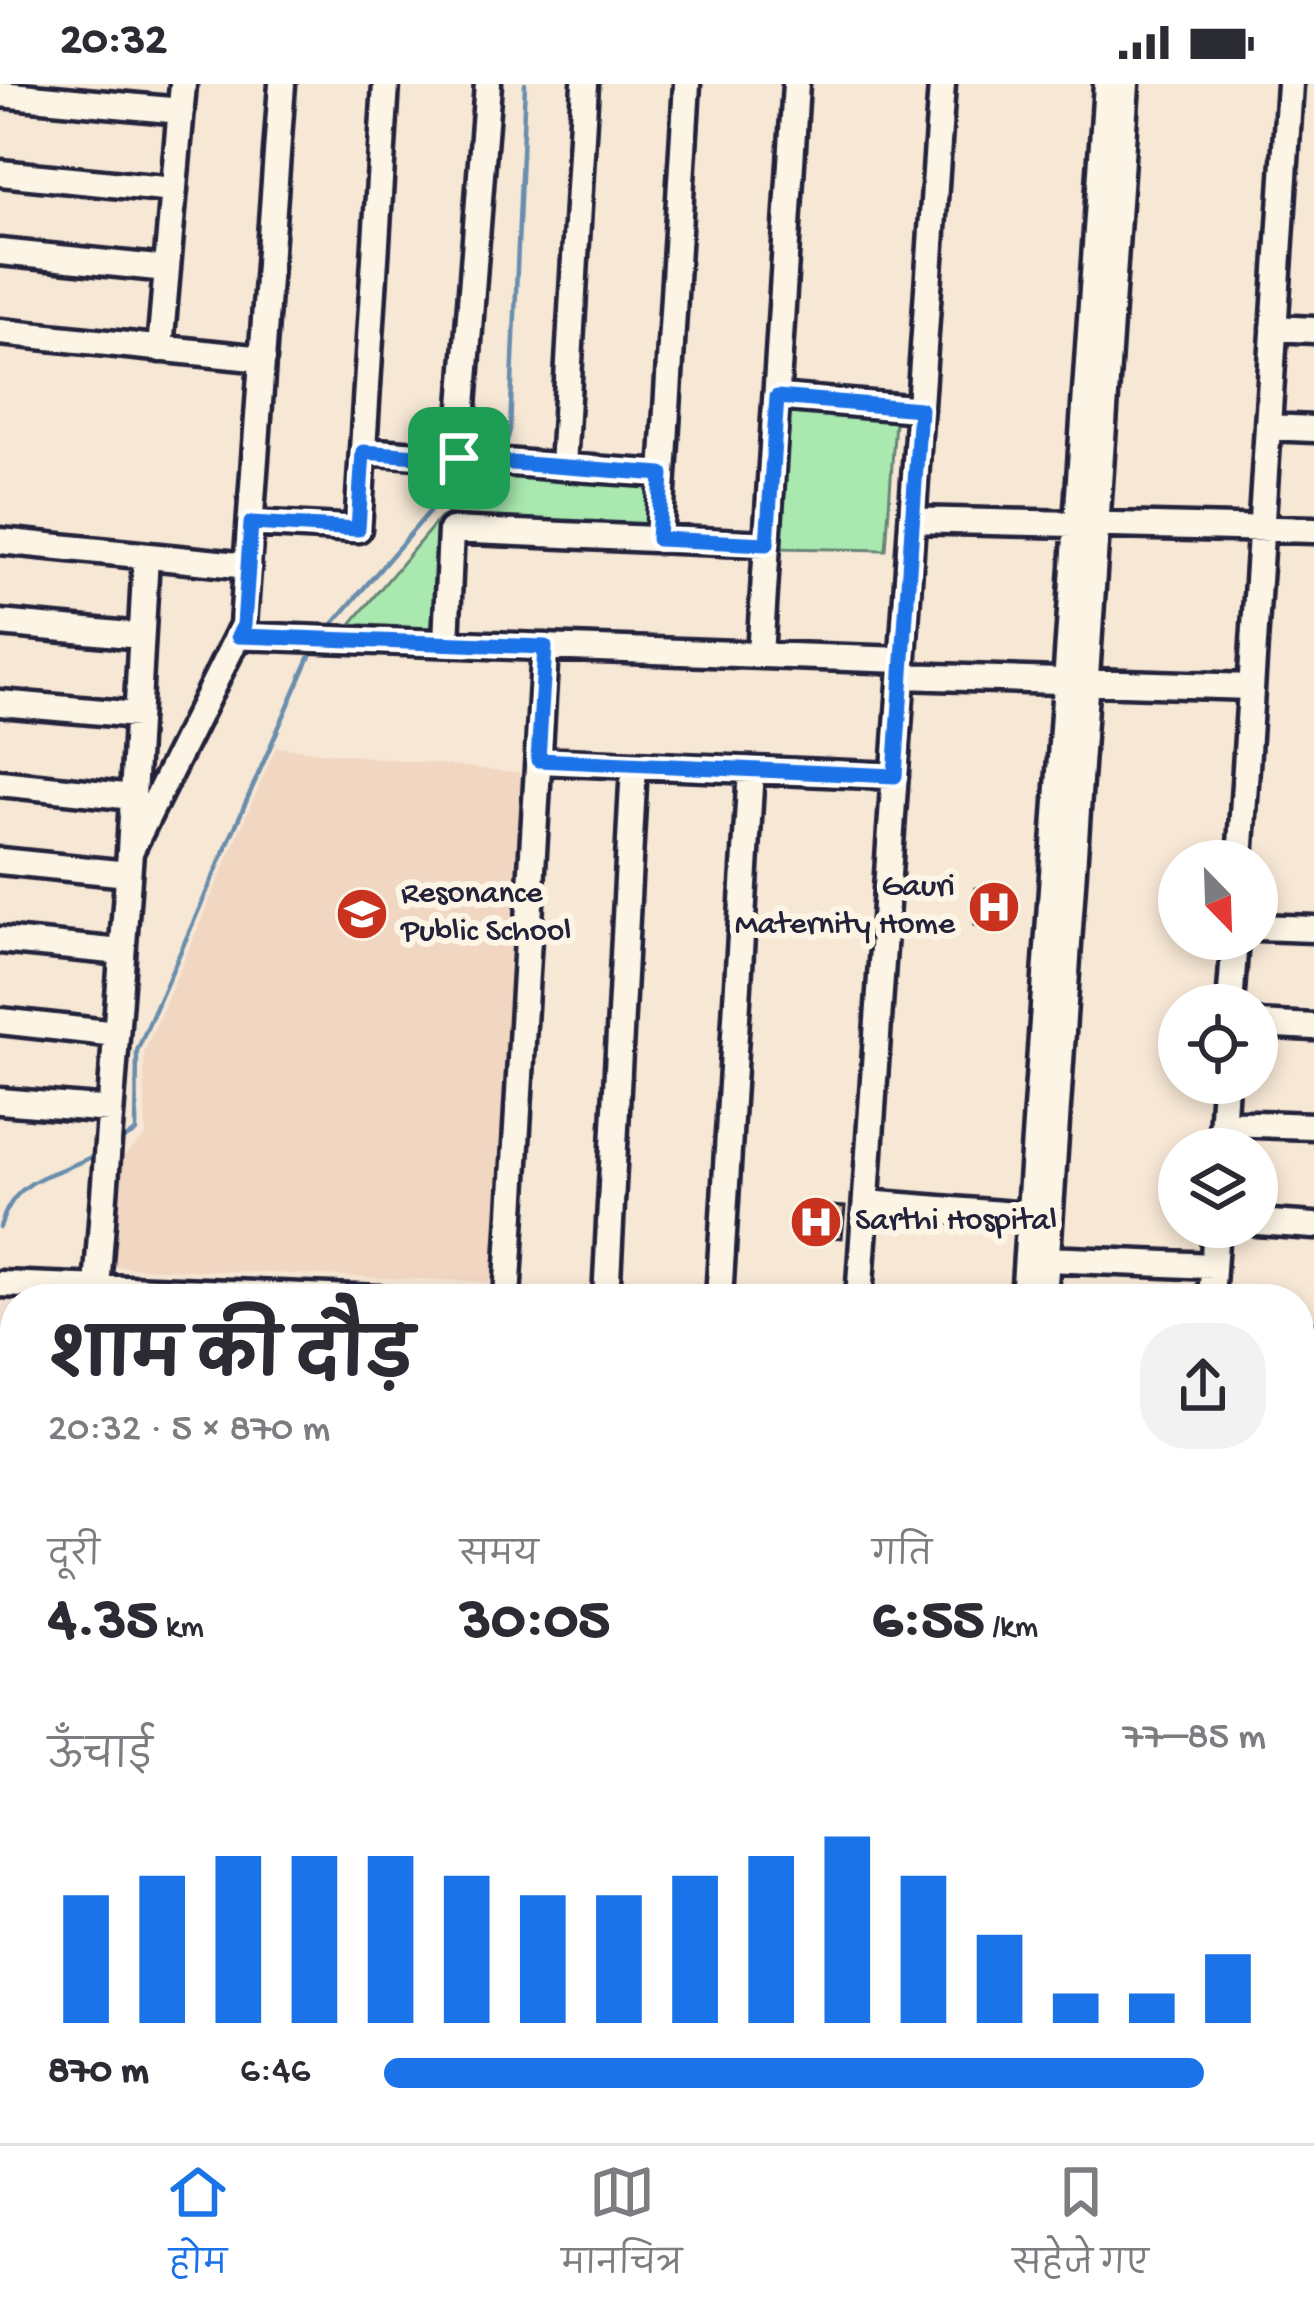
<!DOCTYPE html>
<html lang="hi">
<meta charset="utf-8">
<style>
body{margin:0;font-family:"Gochi Hand","Playpen Sans Deva",sans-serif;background:#f2f2f3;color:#2b2b33;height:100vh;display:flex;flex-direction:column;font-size:45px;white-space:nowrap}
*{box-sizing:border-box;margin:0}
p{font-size:39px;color:#7c7c81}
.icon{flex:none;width:66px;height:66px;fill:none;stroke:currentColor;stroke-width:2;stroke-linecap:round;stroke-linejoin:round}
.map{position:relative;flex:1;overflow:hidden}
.details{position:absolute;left:0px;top:1200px;width:1314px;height:861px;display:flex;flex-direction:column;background:#fff;border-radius:48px 48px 0 0;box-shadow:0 6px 18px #0003}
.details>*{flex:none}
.needle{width:78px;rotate:157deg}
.fabs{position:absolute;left:1158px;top:756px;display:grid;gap:24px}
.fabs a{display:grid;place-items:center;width:120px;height:120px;border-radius:50%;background:#fff;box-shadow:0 6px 18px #0003;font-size:60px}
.pin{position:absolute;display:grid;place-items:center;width:102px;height:102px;color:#fff;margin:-51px;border-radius:24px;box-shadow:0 6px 18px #0006}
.round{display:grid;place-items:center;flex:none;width:126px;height:126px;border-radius:48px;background:#f2f2f3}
.head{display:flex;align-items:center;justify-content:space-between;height:204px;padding:0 48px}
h1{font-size:66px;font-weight:700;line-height:90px}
.figures{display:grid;grid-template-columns:repeat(3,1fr);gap:18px;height:204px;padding:12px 48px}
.figures div{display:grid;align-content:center}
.figures b{font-size:60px;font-weight:700}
.figures small{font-size:33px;font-weight:400}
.figures p{font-size:33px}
.chart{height:336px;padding:24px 48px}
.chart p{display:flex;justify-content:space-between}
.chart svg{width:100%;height:216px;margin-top:12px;stroke:#1a73e8;stroke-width:6}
ul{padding:0 48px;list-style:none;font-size:39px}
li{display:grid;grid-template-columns:192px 144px 1fr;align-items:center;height:90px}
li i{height:30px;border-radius:15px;background:#1a73e8}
.status{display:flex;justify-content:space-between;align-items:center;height:84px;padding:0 60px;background:#fff;direction:ltr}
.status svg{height:33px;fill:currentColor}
.dock{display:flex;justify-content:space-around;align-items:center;height:168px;border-top:3px solid #e1e1e2;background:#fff;font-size:33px;color:#7c7c81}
.dock a{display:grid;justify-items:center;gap:6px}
.dock .on{color:#1a73e8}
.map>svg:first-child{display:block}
.built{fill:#f1d6c2}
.green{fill:#a9e8af;stroke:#668575;stroke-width:3}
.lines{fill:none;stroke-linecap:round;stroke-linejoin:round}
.stream{stroke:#698ead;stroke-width:4.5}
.building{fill:#e2b095;stroke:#22223b;stroke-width:3}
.minor-casing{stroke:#22223b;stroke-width:33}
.minor{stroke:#fcf5e5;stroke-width:24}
.route-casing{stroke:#fff;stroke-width:24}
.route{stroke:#1a73e8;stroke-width:15}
.labels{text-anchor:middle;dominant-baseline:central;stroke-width:12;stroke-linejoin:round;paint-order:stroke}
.poi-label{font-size:33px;fill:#22223b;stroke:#fcf5e5;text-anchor:start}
</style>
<div class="status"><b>20:32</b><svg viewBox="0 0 49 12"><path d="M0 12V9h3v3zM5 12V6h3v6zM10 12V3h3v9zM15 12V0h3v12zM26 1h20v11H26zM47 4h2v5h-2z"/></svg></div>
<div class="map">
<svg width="1314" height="2059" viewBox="0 0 1314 2059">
<rect width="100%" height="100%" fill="#f7e7d5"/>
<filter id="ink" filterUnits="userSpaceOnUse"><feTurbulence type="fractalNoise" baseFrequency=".00833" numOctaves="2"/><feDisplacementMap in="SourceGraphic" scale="24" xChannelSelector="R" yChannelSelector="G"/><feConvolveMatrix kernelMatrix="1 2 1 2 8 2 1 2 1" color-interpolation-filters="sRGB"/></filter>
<g filter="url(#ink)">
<!-- built -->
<path class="built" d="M 276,663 L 529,690 L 495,1198 L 115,1183 L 122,1074 L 146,1052 L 144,969 Z"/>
<!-- green -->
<path class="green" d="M 791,326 L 895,337 L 886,466 L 779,464 Z
M 510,388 L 648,395 L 646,445 L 442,433 Z
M 438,436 L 433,545 L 351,540 Z
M 641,2046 L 778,2046 L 777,2059 L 640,2059 Z"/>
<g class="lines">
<!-- stream -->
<path class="stream" d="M 503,371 L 510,346 L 525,0
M 327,547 L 436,420 L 489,388
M 118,1058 L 136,1048 L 137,967 L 313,565
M 0,1143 C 16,1089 56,1093 97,1070
M 0,1421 L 10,1541
M 10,1559 L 9,1924 L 15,1946
M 36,2046 L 38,2059"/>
</g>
<!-- building -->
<path class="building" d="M 976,804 L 1009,805 L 1008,842 L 975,841 Z
M 799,1120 L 845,1123 L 842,1154 L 797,1151 Z"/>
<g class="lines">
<!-- minor casing -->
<g class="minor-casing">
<path id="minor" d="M 585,0 L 563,383 L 662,390
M 0,10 L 181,27
M 0,89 L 174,106
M 0,168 L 167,185
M 1274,244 L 1314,246
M 0,248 L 263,275
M 160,265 L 183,0
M 777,313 L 920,325
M 1268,343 L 1314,345
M 363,367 L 459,374 L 488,0
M 459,374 L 563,383
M 912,436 L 1314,446
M 251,439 L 358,445 L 386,0
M 659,456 L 687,0
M 0,457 L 248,482
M 0,539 L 141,552
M 238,552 L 903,576
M 446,559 L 451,446 L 767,460
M 760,571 L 796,0
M 902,592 L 1251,603
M 0,619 L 137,631
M 539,677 L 895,692
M 0,699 L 133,713
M 130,768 L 243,541 L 282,0
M 0,777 L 128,790
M 1240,777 L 1290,0
M 1257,843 L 1314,845
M 0,856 L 122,868
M 1230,921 L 1235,855
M 0,937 L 116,950
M 1257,940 L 1314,943
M 0,1017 L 110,1026
M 1223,1039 L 1314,1042
M 1221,1065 L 1225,999
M 866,1119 L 1041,1133
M 1257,1138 L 1314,1142
M 1047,1175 L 1213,1182
M 0,1200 L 380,1215
M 97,1204 L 130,768 L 146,472
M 507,1215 L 545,563
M 606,1215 L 634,681
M 719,1215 L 751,686
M 859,1215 L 942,0
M 1024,1215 L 1107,0
M 1044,1215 L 1126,0
M 1211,1215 L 1216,1143
M 1299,1252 L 1314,1252
M 0,1361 L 15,1362
M 0,1383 L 15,1384
M 1299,1429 L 1314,1429
M 1299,1464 L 1314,1465
M 1299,1482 L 1314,1483
M 0,1552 L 15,1553
M 1299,1605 L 1314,1606
M 1302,1959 L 1314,1785
M 0,1963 L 15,2023
M 1299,2035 L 1314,2036
M 0,2041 L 15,2042
M 124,2046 L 327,2054
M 1076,2046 L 1153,2052
M 427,2059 L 428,2046
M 529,2059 L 530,2046
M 628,2059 L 629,2046
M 802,2059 L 803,2046
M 967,2059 L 968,2046
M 990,2059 L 990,2046
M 1296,2059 L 1297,2046"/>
</g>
<!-- minor -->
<use href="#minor" class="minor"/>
</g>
</g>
<g class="lines" filter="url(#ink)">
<!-- route casing -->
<g class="route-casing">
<path id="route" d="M 777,313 L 920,325 L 895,692 L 538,676 L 545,563 L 238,552 L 244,541 L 251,439 L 358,445 L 363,368 L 662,390 L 658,455 L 767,460 Z"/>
</g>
<!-- route -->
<use href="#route" class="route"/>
</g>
<!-- icons -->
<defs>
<g id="hospital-disc" transform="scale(2.7)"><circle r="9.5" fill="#c8321e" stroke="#fcf5e5"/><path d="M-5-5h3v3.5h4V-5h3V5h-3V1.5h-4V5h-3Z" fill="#fff"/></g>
<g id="school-disc" transform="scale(2.7)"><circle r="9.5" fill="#c8321e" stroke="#fcf5e5"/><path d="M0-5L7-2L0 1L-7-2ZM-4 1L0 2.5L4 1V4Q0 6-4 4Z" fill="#fff"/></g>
</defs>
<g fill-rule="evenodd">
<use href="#hospital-disc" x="994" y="823"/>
<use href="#school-disc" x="362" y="830"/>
<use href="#hospital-disc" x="816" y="1138"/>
</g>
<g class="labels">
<!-- poi labels -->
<g class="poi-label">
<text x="955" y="804" text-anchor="end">Gauri<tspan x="955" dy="38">Maternity Home</tspan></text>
<text x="401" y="811">Resonance<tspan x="401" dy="38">Public School</tspan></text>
<text x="855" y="1138">Sarthi Hospital</text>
</g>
</g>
</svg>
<div class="fabs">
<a><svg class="needle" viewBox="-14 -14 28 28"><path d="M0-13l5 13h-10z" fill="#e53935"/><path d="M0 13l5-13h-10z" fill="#7c7c81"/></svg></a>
<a><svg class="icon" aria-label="locate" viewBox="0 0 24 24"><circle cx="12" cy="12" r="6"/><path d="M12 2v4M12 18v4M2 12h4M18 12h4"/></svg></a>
<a><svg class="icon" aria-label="layers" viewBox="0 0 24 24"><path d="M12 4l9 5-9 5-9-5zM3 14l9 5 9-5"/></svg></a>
</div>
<div class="pin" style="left:459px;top:374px;background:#1e9e55"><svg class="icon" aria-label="arrive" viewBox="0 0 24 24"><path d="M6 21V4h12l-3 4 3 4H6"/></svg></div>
<section class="details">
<div class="head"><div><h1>शाम की दौड़</h1><p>20:32 · 5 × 870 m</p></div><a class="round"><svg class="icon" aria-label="share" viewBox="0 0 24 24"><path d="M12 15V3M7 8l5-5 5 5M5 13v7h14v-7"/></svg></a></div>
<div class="figures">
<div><p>दूरी</p><b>4.35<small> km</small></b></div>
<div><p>समय</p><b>30:05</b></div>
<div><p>गति</p><b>6:55<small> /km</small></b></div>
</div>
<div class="chart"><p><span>ऊँचाई</span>77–85 m</p>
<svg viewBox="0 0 160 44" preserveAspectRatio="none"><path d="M5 44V18M15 44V14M25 44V10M35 44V10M45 44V10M55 44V14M65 44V18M75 44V18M85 44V14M95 44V10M105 44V6M115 44V14M125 44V26M135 44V38M145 44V38M155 44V30"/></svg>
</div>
<ul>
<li><b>870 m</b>6:46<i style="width:93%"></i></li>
</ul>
</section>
</div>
<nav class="dock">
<a class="on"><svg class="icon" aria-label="home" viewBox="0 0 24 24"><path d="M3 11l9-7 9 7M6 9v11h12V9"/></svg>होम</a>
<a><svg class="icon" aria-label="map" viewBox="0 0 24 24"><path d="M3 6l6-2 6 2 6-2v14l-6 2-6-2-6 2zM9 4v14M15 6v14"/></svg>मानचित्र</a>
<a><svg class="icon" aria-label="saved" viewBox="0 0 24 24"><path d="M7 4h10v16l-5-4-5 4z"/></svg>सहेजे गए</a>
</nav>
